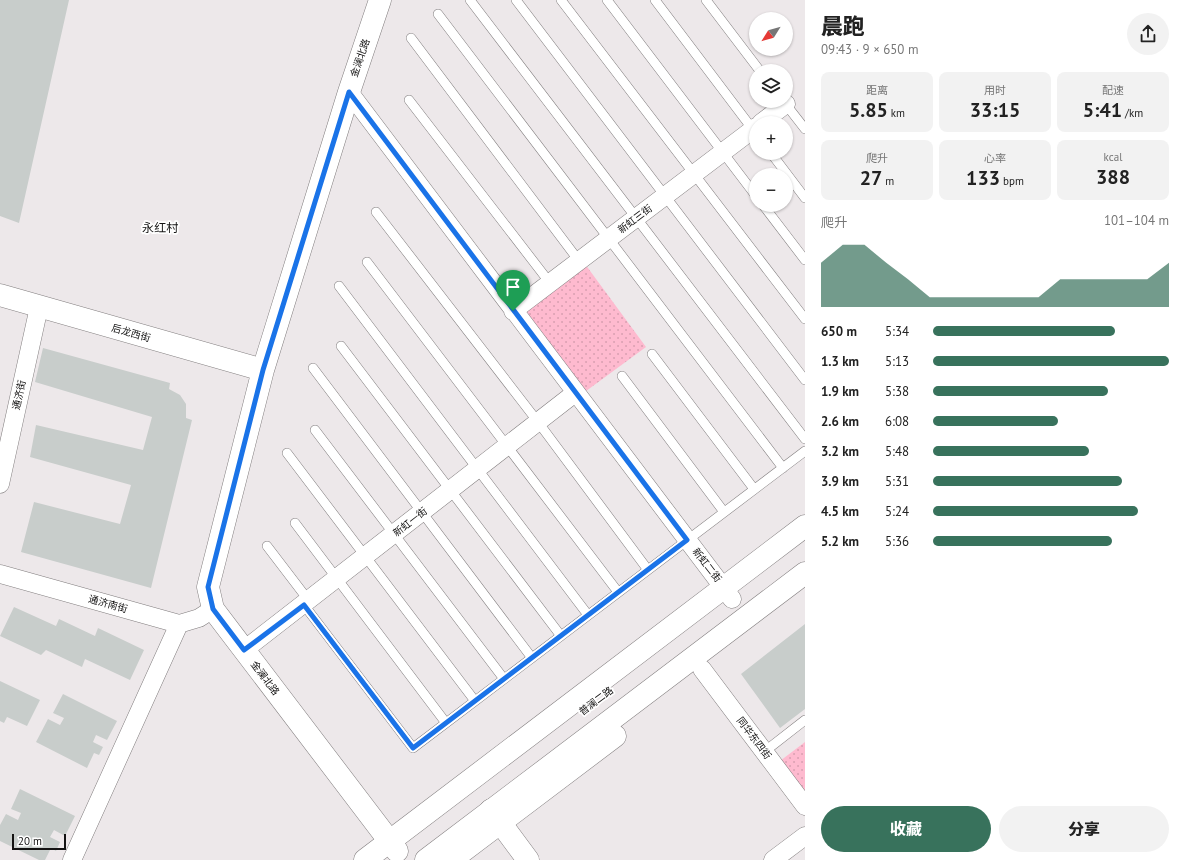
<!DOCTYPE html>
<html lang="zh">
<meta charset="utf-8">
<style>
body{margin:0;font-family:"PT Sans","Noto Sans SC",sans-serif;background:#f2f2f2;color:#222;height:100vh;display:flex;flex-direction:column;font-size:15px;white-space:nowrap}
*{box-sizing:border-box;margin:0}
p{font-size:13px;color:#767676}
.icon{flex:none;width:22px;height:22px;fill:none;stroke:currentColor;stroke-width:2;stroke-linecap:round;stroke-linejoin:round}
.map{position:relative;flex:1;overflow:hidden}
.side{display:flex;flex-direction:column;background:#fff;width:380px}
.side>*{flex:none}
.needle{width:26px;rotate:233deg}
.fabs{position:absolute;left:749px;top:12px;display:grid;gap:8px}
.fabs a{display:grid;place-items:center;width:44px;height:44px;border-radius:50%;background:#fff;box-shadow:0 1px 3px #0004;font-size:20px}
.scale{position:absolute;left:12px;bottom:10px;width:54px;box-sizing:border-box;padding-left:4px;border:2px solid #131212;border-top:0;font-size:11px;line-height:14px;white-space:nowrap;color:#131212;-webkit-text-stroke:3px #fff;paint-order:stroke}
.pin{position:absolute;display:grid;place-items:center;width:34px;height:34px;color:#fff;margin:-41px -17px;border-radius:50% 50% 50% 0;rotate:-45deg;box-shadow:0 0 4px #0007}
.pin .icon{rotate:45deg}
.round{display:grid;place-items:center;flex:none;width:42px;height:42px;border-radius:21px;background:#f2f2f2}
.head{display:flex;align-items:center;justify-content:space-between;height:68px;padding:0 16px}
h1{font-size:22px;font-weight:800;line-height:30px}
.figures{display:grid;grid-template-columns:repeat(3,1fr);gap:6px;height:68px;padding:4px 16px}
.figures div{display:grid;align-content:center;border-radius:8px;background:#f2f2f2;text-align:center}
.figures b{font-size:20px;font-weight:800}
.figures small{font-size:11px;font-weight:400}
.figures p{font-size:11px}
.chart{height:112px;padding:8px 16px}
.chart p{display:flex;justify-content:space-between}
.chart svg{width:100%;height:72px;margin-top:4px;fill:#38725c;opacity:.7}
.cta{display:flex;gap:8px;margin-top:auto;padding:8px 16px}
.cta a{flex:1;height:46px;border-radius:24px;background:#38725c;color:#fff;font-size:16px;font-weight:800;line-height:46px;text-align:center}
.cta a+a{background:#f2f2f2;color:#222}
ul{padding:0 16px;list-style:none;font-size:13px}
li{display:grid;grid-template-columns:64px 48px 1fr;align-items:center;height:30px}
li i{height:10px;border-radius:5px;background:#38725c}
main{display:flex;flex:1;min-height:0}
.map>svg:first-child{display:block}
.park{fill:url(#park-dots)}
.building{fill:#c8cdcb}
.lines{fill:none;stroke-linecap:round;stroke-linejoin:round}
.service-casing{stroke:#817d7e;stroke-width:10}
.minor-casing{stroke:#817d7e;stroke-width:19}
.tertiary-casing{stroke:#817d7e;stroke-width:23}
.secondary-casing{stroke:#817d7e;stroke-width:23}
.service{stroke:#fff;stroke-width:9}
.minor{stroke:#fff;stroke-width:18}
.tertiary{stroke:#fff;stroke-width:22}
.secondary{stroke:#fff;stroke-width:22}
.route-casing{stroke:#fff;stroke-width:8}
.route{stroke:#1a73e8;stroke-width:5}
.labels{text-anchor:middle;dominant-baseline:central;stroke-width:3.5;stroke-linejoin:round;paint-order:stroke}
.street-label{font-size:10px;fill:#131212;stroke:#fff}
.quarter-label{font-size:12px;fill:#131212;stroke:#fff}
</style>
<main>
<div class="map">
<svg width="805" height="860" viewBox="0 0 805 860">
<defs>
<pattern id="park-dots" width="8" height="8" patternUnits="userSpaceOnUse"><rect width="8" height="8" fill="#febacf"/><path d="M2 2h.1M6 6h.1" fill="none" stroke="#d99fb1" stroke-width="1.8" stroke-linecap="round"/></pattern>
</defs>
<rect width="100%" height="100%" fill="#ede8ea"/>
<!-- park -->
<path class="park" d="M 585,264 L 646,347 L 582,394 L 520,313 Z
M 805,742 L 805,793 L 780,761 Z"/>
<!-- building -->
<path class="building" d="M 0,0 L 69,0 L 19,223 L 0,216 Z
M 43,348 L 170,383 L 169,389 L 180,395 L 186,404 L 186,418 L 192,420 L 151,588 L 21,552 L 34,502 L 120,524 L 131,485 L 30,457 L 36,425 L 143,450 L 152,417 L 35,382 Z
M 14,607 L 56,626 L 59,619 L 95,636 L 98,628 L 144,650 L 130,680 L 85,659 L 82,667 L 46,650 L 41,655 L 0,636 Z
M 805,624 L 805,709 L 780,728 L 741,674 Z
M 0,681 L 40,700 L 27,726 L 7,717 L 4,723 L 0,721 Z
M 63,694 L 117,721 L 107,740 L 96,735 L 93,742 L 103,747 L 99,755 L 94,753 L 87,768 L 36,742 L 48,719 L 60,725 L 64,718 L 53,713 Z
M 20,789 L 75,816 L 65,836 L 54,830 L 50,837 L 60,842 L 56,851 L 51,848 L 45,860 L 39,860 L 0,841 L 0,825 L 6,814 L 18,820 L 21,813 L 11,809 Z"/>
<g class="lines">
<!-- service casing -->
<g class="service-casing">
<path id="service" d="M 470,0 L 805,439
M 516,0 L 805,380
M 561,0 L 805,319
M 607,0 L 756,196
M 655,0 L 754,131
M 706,0 L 760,71
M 438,14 L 783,468
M 411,38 L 579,261
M 409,100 L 550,283
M 784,102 L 805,129
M 771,153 L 805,198
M 763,205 L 805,260
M 376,212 L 538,422 L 648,570
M 367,262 L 618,592
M 339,286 L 588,615
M 341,346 L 561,636
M 652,354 L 754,489
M 313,368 L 532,658
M 622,376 L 724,512
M 315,430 L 504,679
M 287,453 L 475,701
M 295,523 L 446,723
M 267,546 L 309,601
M 304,605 L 413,748 L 805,451
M 764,752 L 805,720"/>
</g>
<!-- minor casing -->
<g class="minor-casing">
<path id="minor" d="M 349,92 L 732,599
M 761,123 L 786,104
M 513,311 L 756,127
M 0,484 L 39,307
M 0,574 L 179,624 L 199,618 L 213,609
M 244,650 L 575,393
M 702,669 L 805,806
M 72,860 L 179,624
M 773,860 L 805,836"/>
</g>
<!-- tertiary casing -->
<g class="tertiary-casing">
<path id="tertiary" d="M 380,0 L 349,92 L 263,370 L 208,587 L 213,609 L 397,851
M 0,295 L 263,370
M 491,810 L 528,860"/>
</g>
<!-- secondary casing -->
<g class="secondary-casing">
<path id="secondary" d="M 365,860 L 805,526
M 426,860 L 805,573
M 451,860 L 615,736"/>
</g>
<!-- service -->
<use href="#service" class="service"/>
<!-- minor -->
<use href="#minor" class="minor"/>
<!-- tertiary -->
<use href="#tertiary" class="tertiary"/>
<!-- secondary -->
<use href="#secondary" class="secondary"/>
</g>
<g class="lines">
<!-- route casing -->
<g class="route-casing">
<path id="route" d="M 349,92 L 687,540 L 413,748 L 304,605 L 244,650 L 213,609 L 208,587 L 263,370 Z"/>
</g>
<!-- route -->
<use href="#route" class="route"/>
</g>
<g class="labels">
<!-- street labels -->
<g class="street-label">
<text transform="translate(360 58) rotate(-71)">金澜北路</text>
<text transform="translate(635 219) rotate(-37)">新虹三街</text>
<text transform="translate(131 333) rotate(16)">后龙西街</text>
<text transform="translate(19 395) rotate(-78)">通济街</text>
<text transform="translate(410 522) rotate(-38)">新虹一街</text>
<text transform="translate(707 565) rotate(52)">新虹二街</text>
<text transform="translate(108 604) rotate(16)">通济南街</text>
<text transform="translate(265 678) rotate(53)">金澜北路</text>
<text transform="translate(596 701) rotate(-37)">普澜二路</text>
<text transform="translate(754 738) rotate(53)">同华东四街</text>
</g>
<!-- quarter labels -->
<g class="quarter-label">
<text x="160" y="227">永红村</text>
</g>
</g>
</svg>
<div class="fabs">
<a><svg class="needle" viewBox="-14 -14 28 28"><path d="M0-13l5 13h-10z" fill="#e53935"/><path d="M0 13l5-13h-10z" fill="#767676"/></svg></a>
<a><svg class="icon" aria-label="layers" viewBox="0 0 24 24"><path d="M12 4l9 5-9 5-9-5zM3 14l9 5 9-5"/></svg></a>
<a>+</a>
<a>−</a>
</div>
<div class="scale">20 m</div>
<div class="pin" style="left:513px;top:311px;background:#1e9e55"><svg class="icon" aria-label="arrive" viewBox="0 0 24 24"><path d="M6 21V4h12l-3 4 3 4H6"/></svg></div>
</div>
<section class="side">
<div class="head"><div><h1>晨跑</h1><p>09:43 · 9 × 650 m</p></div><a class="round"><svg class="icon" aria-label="share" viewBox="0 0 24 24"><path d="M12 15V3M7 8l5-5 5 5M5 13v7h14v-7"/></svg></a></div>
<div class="figures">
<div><p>距离</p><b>5.85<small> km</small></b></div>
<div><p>用时</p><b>33:15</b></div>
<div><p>配速</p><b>5:41<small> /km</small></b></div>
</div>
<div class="figures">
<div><p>爬升</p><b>27<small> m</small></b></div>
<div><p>心率</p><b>133<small> bpm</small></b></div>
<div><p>kcal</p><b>388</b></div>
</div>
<div class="chart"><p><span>爬升</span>101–104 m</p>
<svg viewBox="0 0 160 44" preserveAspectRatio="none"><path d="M0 44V17L10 6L20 6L30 17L40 27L50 38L60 38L70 38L80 38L90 38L100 38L110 27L120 27L130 27L140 27L150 27L160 17V44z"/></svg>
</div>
<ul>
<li><b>650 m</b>5:34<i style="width:77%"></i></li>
<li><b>1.3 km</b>5:13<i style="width:100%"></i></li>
<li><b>1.9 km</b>5:38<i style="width:74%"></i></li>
<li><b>2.6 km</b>6:08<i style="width:53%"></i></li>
<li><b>3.2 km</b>5:48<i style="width:66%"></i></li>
<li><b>3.9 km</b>5:31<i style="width:80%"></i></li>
<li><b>4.5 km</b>5:24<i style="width:87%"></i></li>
<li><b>5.2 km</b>5:36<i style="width:76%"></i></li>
</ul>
<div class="cta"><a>收藏</a><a>分享</a></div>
</section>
</main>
